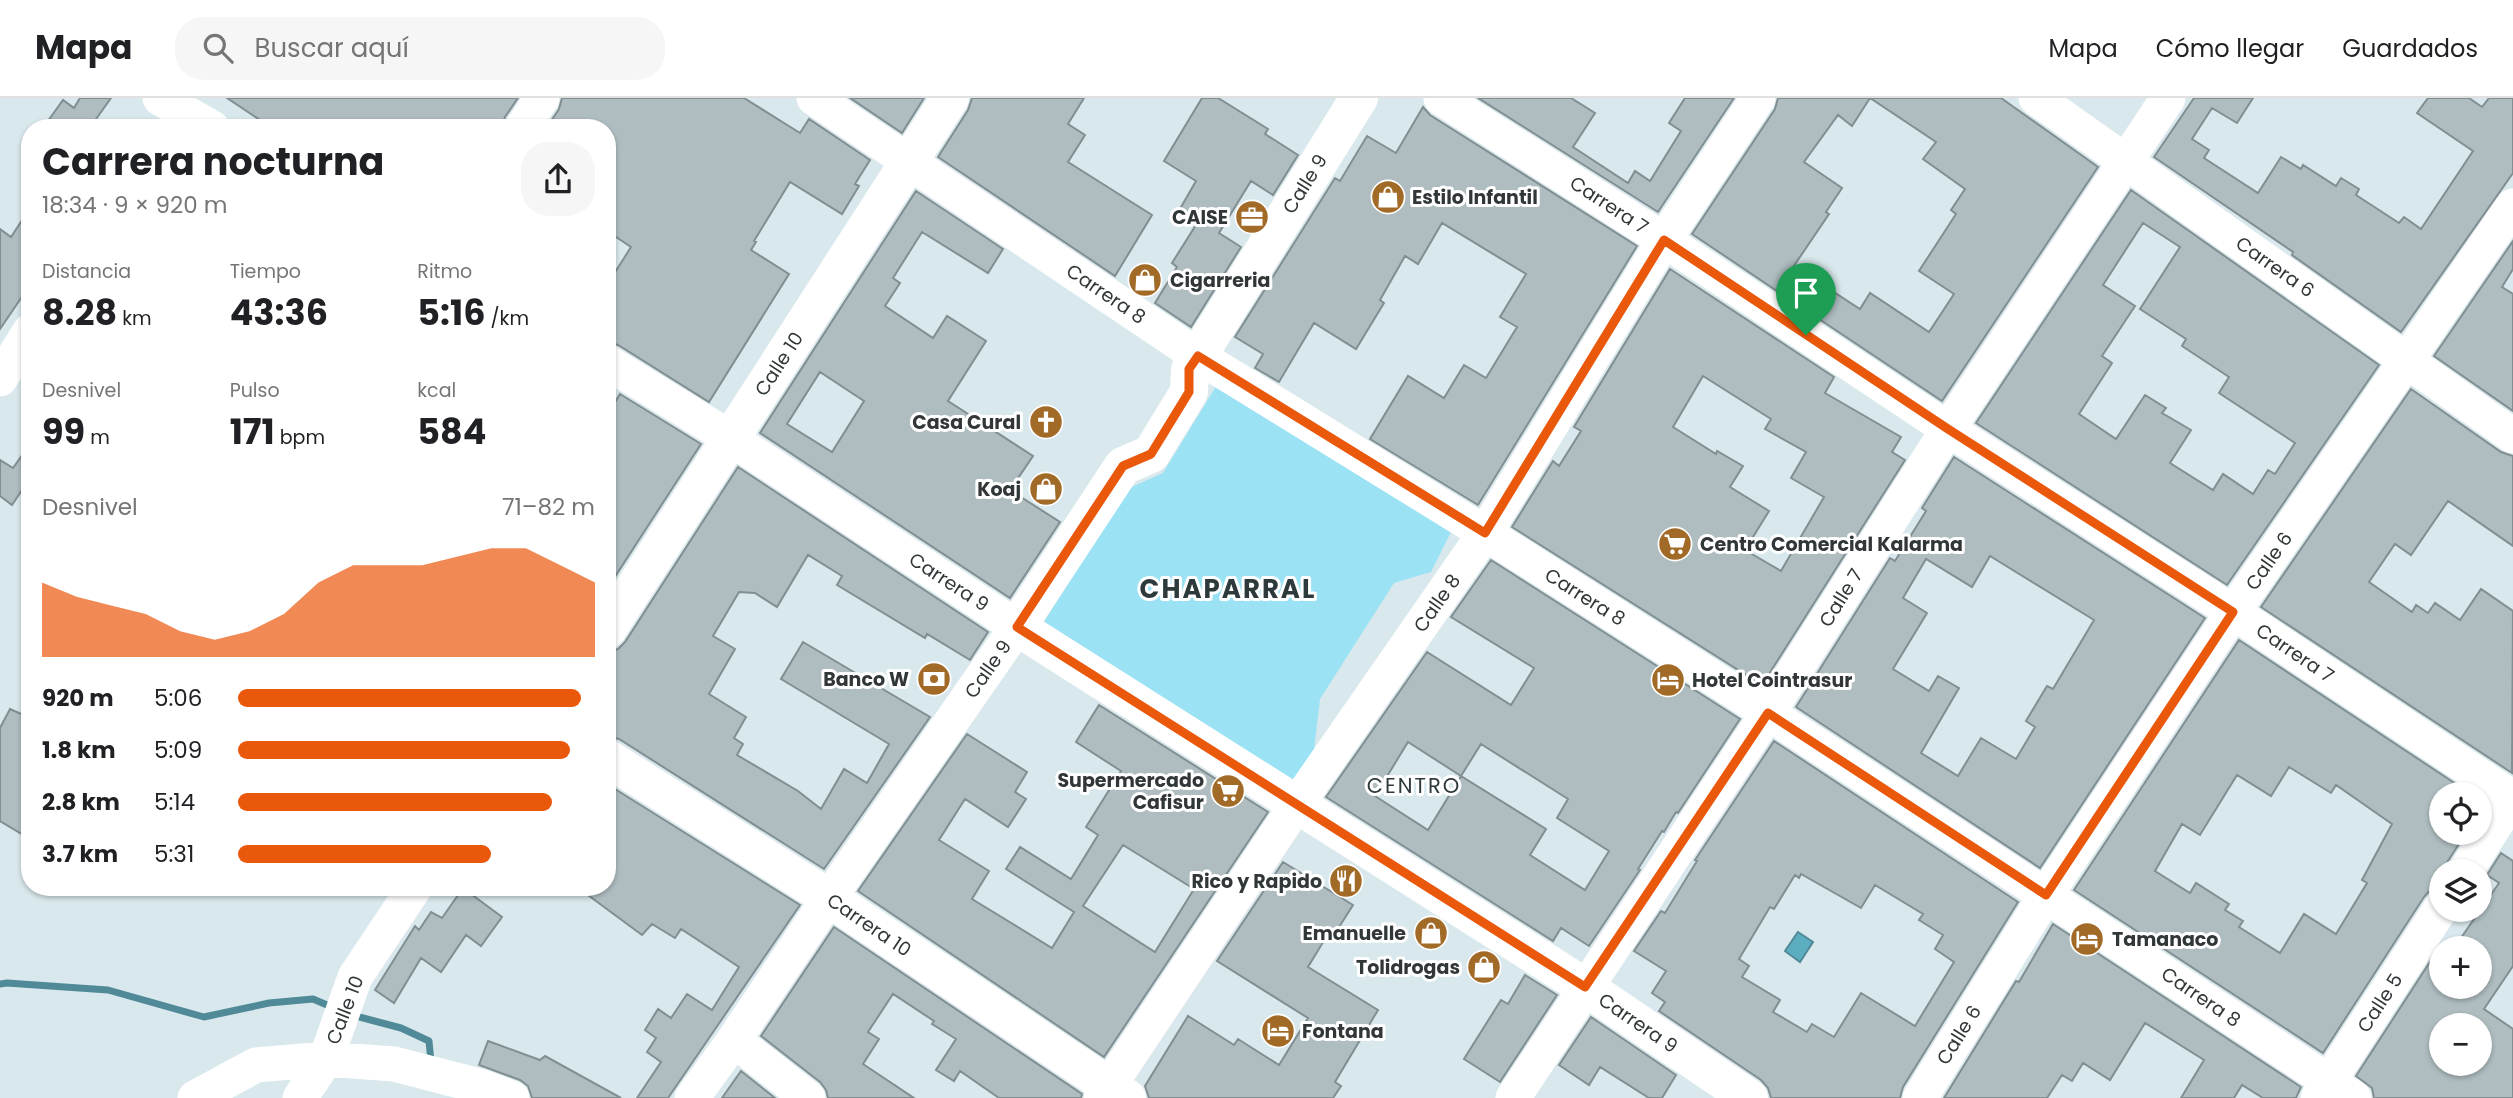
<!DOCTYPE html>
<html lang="es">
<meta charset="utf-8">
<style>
body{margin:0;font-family:Poppins,sans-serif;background:#f6f6f6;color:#202124;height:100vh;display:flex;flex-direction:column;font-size:26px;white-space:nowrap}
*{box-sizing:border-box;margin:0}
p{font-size:23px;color:#757577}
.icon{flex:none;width:38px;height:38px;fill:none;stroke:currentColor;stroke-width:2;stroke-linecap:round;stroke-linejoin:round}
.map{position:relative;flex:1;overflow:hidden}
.side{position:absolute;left:21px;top:21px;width:595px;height:777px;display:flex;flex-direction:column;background:#fff;border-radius:28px;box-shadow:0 2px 5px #0004}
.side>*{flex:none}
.tools{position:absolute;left:2429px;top:684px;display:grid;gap:14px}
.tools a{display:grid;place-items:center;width:63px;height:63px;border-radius:50%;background:#fff;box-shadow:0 2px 5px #0004;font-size:35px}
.pin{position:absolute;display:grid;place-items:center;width:60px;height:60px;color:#fff;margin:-72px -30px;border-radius:50% 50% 50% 0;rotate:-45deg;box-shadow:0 0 7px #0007}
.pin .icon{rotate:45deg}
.round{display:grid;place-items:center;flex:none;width:74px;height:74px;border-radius:28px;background:#f6f6f6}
.summary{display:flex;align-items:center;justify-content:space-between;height:119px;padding:0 21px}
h1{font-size:38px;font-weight:700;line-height:52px}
.stats{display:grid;grid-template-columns:repeat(3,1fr);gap:10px;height:119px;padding:7px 21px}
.stats div{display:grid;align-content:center}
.stats b{font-size:35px;font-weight:700}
.stats small{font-size:19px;font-weight:400}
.stats p{font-size:19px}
.chart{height:196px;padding:14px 21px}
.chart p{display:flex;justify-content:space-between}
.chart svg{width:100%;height:126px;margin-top:7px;fill:#ea580c;opacity:.7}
ul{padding:0 21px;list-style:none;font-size:23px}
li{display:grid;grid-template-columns:112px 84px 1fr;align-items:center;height:52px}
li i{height:18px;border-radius:9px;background:#ea580c}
header{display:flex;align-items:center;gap:42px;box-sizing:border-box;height:98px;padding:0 35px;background:#fff;border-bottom:2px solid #e0e0e0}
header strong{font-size:33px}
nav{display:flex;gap:38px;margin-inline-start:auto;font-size:24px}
.search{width:490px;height:63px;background:#f6f6f6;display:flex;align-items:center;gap:18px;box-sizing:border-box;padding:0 24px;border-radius:28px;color:#757577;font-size:26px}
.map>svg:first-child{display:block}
.green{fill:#9be2f5}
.water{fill:#5dadc1;stroke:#508a98;stroke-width:2}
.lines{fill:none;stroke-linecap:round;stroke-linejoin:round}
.stream{stroke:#508a98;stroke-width:7}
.building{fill:#afbdc0;stroke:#818e92;stroke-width:2;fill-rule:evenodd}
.minor{stroke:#fff;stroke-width:35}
.major{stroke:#fff;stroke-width:38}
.route-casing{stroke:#fff;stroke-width:14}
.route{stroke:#ea580c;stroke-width:9}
.labels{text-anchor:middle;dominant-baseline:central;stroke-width:6;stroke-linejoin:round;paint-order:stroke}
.street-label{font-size:19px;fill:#313738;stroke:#fff}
.poi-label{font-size:19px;font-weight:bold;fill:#313738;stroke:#fff;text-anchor:end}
.neighbourhood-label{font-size:21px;letter-spacing:2px;fill:#2e393c;stroke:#fff}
.district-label{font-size:26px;font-weight:bold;letter-spacing:2px;fill:#2e393c;stroke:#fff}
</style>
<header>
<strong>Mapa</strong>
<div class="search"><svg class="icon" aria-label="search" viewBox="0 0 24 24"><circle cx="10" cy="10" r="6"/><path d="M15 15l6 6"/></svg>Buscar aquí</div>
<nav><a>Mapa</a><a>Cómo llegar</a><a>Guardados</a></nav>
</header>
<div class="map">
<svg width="2513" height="1000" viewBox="0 0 2513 1000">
<rect width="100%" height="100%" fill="#d9e8ec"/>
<!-- green -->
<path class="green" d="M 1218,285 L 1453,430 L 1431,474 L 1394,485 L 1320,601 L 1314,652 L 1294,683 L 1044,524 L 1127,391 L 1163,375 Z"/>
<!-- water -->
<path class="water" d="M 1798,834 L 1813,844 L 1800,864 L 1785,853 Z"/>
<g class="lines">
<!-- stream -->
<path class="stream" d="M 0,886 L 7,885 L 108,892 L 204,919 L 269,905 L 313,901 L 334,910
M 352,917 L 401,930 L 429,943 L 431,964"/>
</g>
<!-- building -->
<path class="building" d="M 80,0 L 111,0 L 94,24 L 102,30 L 43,30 L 63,2 L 74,10 Z
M 227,0 L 518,0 L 505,19 L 502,30 L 272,30 Z
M 562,0 L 744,0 L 800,35 L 809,21 L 870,62 L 855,86 L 859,88 L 842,116 L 790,84 L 754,143 L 756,144 L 751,152 L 789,176 L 709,304 L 618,247 L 607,244 L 607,187 L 631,149 L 607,133 L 607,30 L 547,29 L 559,11 Z
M 850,0 L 924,0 L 902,35 Z
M 972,0 L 1084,0 L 1068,26 L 1085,37 L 1068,64 L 1152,117 L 1115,178 L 938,59 L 968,12 Z
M 1202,0 L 1218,0 L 1268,31 L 1265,36 L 1298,57 L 1273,97 L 1251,83 L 1219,135 L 1241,149 L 1191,229 L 1155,205 L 1177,169 L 1172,165 L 1199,122 L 1180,111 L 1196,83 L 1164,63 Z
M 1478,0 L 1571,0 L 1595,15 L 1573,49 L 1628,85 L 1635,73 L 1650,83 L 1681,33 L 1669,25 L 1685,0 L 1734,0 L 1658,114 Z
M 1778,0 L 2001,0 L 2098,69 L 1942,303 L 1813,217 L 1829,191 L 1860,211 L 1870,195 L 1929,234 L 1954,196 L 1919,173 L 1956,116 L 1951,112 L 1965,91 L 1923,61 L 1936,44 L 1870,0 L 1852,28 L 1838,17 L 1804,64 L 1842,90 L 1826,114 L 1829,116 L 1777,193 L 1692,136 L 1775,11 Z
M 2194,0 L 2253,0 L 2237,25 L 2212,10 L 2192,41 L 2209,52 L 2204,60 L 2258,95 L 2281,59 L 2301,71 L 2303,67 L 2336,88 L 2341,80 L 2359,91 L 2356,97 L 2399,125 L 2404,119 L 2421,131 L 2473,53 L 2417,15 L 2428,0 L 2469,0 L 2482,9 L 2489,0 L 2513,0 L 2513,75 L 2401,234 L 2292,157 L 2293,154 L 2154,59 Z
M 1423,9 L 1430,17 L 1637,148 L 1478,407 L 1370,341 L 1408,278 L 1444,300 L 1464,267 L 1486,280 L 1517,229 L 1500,219 L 1526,176 L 1442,125 L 1418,166 L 1405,158 L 1380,202 L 1384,205 L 1356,251 L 1314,225 L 1279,284 L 1255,270 L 1263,256 L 1235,239 L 1335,80 L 1340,83 L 1367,38 L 1396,55 Z
M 2131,92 L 2379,267 L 2227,487 L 1976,325 ZM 2143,125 L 2180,149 L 2140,211 L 2186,241 L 2182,248 L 2229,279 L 2219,295 L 2295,345 L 2275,376 L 2268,372 L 2253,396 L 2223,376 L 2213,392 L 2170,365 L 2191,332 L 2162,315 L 2166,310 L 2145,297 L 2116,341 L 2079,316 L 2112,265 L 2102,258 L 2135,208 L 2103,187 Z
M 916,93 L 1003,151 L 988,175 L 922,134 L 893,180 L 900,185 L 885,208 L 933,240 L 947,218 L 986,243 L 948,303 L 1033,358 L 1010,392 L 1060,424 L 1010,500 L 760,335 ZM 820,274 L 864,303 L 832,354 L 787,326 Z
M 30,110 L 30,187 L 0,231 L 0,131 L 11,139 Z
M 2513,143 L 2513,171 L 2502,189 L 2513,196 L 2513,313 L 2434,258 Z
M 1670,171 L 1834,279 L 1825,295 L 1901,339 L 1892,354 L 1905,362 L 1762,587 L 1512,429 L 1553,363 L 1559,368 L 1581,333 L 1574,329 ZM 1703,278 L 1771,321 L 1765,331 L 1806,354 L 1791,380 L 1824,399 L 1781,473 L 1745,452 L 1769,413 L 1730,389 L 1743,368 L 1717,353 L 1716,356 L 1673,329 Z
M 2411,291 L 2501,354 L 2513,358 L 2513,448 L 2448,403 L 2411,457 L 2395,446 L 2369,484 L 2412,514 L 2416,507 L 2428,515 L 2435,505 L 2460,522 L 2481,491 L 2513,513 L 2512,675 L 2261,509 Z
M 620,296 L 701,346 L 607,491 L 607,302 L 614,306 Z
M 30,346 L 30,380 L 12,407 L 0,398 L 0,362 L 13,370 Z
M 1954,359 L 2205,520 L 2040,770 L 1796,609 L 1890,460 L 1895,463 L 1926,413 L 1922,410 ZM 1990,458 L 2094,522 L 2053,591 L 2047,588 L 2026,623 L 2035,629 L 2016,661 L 1981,640 L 1958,678 L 1921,655 L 1959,590 L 1938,578 L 1929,593 L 1893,571 L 1927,515 L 1903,500 L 1926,461 L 1972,489 Z
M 738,369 L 988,534 L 970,562 L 927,536 L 925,540 L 837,487 L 842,478 L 808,457 L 777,509 L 755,495 L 739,494 L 713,538 L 735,551 L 709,596 L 746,619 L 734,640 L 743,646 L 737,657 L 798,693 L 821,711 L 844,671 L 867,685 L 889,646 L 781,581 L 803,544 L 930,619 L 824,771 L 619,641 L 607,638 L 607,554 L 618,551 L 625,544 Z
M 1491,462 L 1740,621 L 1678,715 L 1676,714 L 1664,734 L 1662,733 L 1638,771 L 1640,772 L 1589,848 L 1561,830 L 1553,843 L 1326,699 L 1427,554 L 1511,607 L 1534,570 L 1451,519 ZM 1408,644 L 1461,678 L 1428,732 L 1375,698 ZM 1481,646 L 1568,701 L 1557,720 L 1609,753 L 1585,792 L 1530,757 L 1546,731 L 1461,678 Z
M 2239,542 L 2471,696 L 2441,696 L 2441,735 L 2466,735 L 2448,763 L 2445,774 L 2441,774 L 2441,790 L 2431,791 L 2424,799 L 2323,955 L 2074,792 ZM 2289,669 L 2331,695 L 2336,687 L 2392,726 L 2362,782 L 2367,785 L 2336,836 L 2304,816 L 2280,855 L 2239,829 L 2243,823 L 2225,812 L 2229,806 L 2196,785 L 2190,795 L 2155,773 L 2182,726 L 2200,737 L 2237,677 L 2271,698 Z
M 1099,607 L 1268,714 L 1104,959 L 858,793 L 967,636 L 1027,674 L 1015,694 L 1026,701 L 1008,729 L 965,701 L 939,742 L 989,773 L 972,801 L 1052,850 L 1074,814 L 1006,771 L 1020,749 L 1071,781 L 1098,737 L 1086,729 L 1121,673 L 1076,644 ZM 1123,747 L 1194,791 L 1155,854 L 1083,808 Z
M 10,611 L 30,620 L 30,741 L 0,723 L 0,630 Z
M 1774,643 L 2018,804 L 1903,989 L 1900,1000 L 1771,1000 L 1768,990 L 1761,982 L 1659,913 L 1665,904 L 1652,895 L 1666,873 L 1634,853 L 1661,813 L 1665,815 L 1697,763 L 1695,762 ZM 1801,776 L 1861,810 L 1875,787 L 1923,816 L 1919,822 L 1943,837 L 1935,851 L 1954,864 L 1915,928 L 1861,895 L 1834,939 L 1812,926 L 1807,934 L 1773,914 L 1780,902 L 1742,879 L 1749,868 L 1739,861 L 1770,809 L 1774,811 L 1795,777 L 1799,780 Z
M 607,686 L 800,807 L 668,1000 L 637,1000 L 661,964 L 647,954 L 656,940 L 645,932 L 658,911 L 671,920 L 687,896 L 712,912 L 739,869 L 681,831 L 675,840 L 652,826 L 642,837 L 577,789 L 607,789 Z
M 2501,755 L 2513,763 L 2513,868 L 2484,911 L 2513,931 L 2513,1000 L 2374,1000 L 2372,990 L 2356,978 L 2437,853 L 2441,856 L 2441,889 L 2480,889 L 2480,850 L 2454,850 L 2499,785 L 2487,777 ZM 2441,928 L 2480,928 L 2480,966 L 2441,966 Z
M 1283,764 L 1353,807 L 1336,834 L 1331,831 L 1308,869 L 1378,912 L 1335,984 L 1341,988 L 1333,1000 L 1149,1000 L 1145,988 L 1188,918 L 1234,947 L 1238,941 L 1279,967 L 1308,920 L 1217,863 Z
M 463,790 L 502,819 L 481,848 L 466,837 L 441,874 L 421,860 L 394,905 L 375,892 L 415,828 L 419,832 L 431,814 L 442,820 Z
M 2053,826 L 2301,989 L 2296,1000 L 2263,1000 L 2242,987 L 2234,1000 L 2181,1000 L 2204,962 L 2145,925 L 2110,982 L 2083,965 L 2072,983 L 2062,977 L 2047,1000 L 1944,1000 L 2016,883 L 2019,884 Z
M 834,829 L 1082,996 L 1081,1000 L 999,1000 L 960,973 L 954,983 L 936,972 L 956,941 L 932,926 L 934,923 L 893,896 L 868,934 L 879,941 L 863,966 L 914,1000 L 828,1000 L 826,992 L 820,984 L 761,938 Z
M 1525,877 L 1557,897 L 1500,984 L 1464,961 L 1501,902 L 1508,906 Z
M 1591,919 L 1676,977 L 1662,1000 L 1649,1000 L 1600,969 L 1589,987 L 1559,967 Z
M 488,943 L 540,962 L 545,958 L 621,1000 L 532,1000 L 528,988 L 520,982 L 479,967 Z
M 741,973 L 775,1000 L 722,1000 Z"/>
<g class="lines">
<!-- minor -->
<path class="minor" d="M 160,0 L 212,30
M 814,0 L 1198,258 L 1485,435 L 1768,615 L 2354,1000
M 1441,0 L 1664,142 L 1948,331 L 2233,514 L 2513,700
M 2036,0 L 2513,338
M 522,30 L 542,0
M 607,264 L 730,340 L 1017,529 L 829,800 L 734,942 L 692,1000
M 0,281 L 30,233
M 2465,774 L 2513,699
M 734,942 L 808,1000
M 195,1000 L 256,967 L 326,961 L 394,966 L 483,989 L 512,1000
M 300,1000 L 326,961 L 355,879 L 415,789
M 1101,1000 L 1297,706 L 1485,435 L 1664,142 L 1758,0
M 1513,1000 L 1768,615 L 1948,331 L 2168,0
M 1920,1000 L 2046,797 L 2233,514 L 2513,108
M 2318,1000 L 2441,810"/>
<!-- major -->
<path class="major" d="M 1359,0 L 1190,271 L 1189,294 L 1151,356 L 1123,368 L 1017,529 L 1585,889 L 1749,1000
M 607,532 L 950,0
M 607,660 L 829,800 L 1127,1000"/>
</g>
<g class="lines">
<!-- route casing -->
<g class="route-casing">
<path id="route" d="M 1664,142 L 1948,331 L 2233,514 L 2046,797 L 1768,615 L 1585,889 L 1017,529 L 1123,368 L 1151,356 L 1189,294 L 1189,271 L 1198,258 L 1485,435 Z"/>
</g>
<!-- route -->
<use href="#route" class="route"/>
</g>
<!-- icons -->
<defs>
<g id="shop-disc" transform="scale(1.75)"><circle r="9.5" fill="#a26a27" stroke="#fff"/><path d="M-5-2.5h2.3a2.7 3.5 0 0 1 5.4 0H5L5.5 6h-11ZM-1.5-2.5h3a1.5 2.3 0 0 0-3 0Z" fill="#fff"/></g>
<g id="office-disc" transform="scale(1.75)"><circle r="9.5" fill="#a26a27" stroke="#fff"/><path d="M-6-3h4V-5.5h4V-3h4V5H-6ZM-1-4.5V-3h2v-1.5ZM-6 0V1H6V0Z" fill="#fff"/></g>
<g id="church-disc" transform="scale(1.75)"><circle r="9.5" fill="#a26a27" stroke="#fff"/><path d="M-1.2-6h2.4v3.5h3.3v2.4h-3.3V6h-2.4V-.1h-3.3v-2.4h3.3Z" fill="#fff"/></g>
<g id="supermarket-disc" transform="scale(1.75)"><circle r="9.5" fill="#a26a27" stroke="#fff"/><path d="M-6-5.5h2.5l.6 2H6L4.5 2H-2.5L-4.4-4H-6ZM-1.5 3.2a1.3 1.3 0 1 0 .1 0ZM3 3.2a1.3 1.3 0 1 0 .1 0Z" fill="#fff"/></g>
<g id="bank-disc" transform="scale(1.75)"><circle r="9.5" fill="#a26a27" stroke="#fff"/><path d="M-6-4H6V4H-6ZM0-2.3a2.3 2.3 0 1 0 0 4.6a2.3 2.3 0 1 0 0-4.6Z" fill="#fff"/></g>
<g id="hotel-disc" transform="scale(1.75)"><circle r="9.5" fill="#a26a27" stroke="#fff"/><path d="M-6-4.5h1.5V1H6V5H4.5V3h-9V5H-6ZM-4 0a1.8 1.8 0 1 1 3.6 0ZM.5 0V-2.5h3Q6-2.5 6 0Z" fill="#fff"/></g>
<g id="restaurant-disc" transform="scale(1.75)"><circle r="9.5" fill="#a26a27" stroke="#fff"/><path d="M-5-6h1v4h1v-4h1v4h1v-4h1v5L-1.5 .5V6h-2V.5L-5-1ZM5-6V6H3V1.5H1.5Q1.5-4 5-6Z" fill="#fff"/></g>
</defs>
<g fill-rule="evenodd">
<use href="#shop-disc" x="1388" y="99"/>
<use href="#office-disc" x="1252" y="119"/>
<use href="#shop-disc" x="1145" y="182"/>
<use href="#church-disc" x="1046" y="324"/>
<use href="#shop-disc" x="1046" y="391"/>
<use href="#supermarket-disc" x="1675" y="446"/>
<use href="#bank-disc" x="934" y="581"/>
<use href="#hotel-disc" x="1668" y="582"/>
<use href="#supermarket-disc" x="1228" y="693"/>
<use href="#restaurant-disc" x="1346" y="783"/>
<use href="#shop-disc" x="1431" y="835"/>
<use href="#hotel-disc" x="2087" y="841"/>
<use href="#shop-disc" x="1484" y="869"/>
<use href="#hotel-disc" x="1278" y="933"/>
</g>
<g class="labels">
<!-- street labels -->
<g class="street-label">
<text transform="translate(1305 86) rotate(-58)">Calle 9</text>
<text transform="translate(1609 107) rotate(33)">Carrera 7</text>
<text transform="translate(2275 169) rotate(35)">Carrera 6</text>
<text transform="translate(1106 196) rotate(34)">Carrera 8</text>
<text transform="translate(779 266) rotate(-57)">Calle 10</text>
<text transform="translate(2269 463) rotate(-55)">Calle 6</text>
<text transform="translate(949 484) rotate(33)">Carrera 9</text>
<text transform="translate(1585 499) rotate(32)">Carrera 8</text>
<text transform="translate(1841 500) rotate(-58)">Calle 7</text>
<text transform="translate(1437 505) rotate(-55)">Calle 8</text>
<text transform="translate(2295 555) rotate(34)">Carrera 7</text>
<text transform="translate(988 571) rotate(-55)">Calle 9</text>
<text transform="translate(869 827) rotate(34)">Carrera 10</text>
<text transform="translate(2201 899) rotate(34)">Carrera 8</text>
<text transform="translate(2380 905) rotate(-57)">Calle 5</text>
<text transform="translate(345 912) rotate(-69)">Calle 10</text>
<text transform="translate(1638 925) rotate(34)">Carrera 9</text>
<text transform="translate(1959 937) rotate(-58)">Calle 6</text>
</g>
<!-- poi labels -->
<g class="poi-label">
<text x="1412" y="99" text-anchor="start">Estilo Infantil</text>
<text x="1228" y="119">CAISE</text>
<text x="1170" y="182" text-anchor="start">Cigarreria</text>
<text x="1021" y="324">Casa Cural</text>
<text x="1021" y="391">Koaj</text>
<text x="1700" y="446" text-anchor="start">Centro Comercial Kalarma</text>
<text x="909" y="581">Banco W</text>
<text x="1692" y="582" text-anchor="start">Hotel Cointrasur</text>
<text x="1204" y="682">Supermercado<tspan x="1204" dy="22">Cafisur</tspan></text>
<text x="1322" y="783">Rico y Rapido</text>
<text x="1406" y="835">Emanuelle</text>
<text x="2112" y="841" text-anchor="start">Tamanaco</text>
<text x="1460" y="869">Tolidrogas</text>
<text x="1302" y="933" text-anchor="start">Fontana</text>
</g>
<!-- neighbourhood labels -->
<g class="neighbourhood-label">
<text x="1414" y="687">CENTRO</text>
</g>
<!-- district labels -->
<g class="district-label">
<text x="1228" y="491">CHAPARRAL</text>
</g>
</g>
</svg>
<div class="tools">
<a><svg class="icon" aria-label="locate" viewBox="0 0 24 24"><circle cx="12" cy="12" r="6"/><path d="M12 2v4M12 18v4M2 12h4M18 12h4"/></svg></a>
<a><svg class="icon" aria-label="layers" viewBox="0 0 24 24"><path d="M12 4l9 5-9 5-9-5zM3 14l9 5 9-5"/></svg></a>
<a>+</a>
<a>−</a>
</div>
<div class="pin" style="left:1806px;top:237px;background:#1e9e55"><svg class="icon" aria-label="arrive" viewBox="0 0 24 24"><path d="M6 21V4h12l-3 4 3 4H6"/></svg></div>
<section class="side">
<div class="summary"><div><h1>Carrera nocturna</h1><p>18:34 · 9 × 920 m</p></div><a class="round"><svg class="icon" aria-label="share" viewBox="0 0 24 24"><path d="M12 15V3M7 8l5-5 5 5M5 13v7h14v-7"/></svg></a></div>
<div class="stats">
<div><p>Distancia</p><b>8.28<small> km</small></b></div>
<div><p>Tiempo</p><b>43:36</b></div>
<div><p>Ritmo</p><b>5:16<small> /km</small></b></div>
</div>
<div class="stats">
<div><p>Desnivel</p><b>99<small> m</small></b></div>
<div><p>Pulso</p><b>171<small> bpm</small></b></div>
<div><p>kcal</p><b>584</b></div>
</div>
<div class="chart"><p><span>Desnivel</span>71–82 m</p>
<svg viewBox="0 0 160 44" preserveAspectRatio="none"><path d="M0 44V18L10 23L20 26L30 29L40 35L50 38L60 35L70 29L80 18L90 12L100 12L110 12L120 9L130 6L140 6L150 12L160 18V44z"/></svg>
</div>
<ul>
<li><b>920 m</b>5:06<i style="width:96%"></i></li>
<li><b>1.8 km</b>5:09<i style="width:93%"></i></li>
<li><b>2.8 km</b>5:14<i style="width:88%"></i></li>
<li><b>3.7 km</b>5:31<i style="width:71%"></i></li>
</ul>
</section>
</div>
